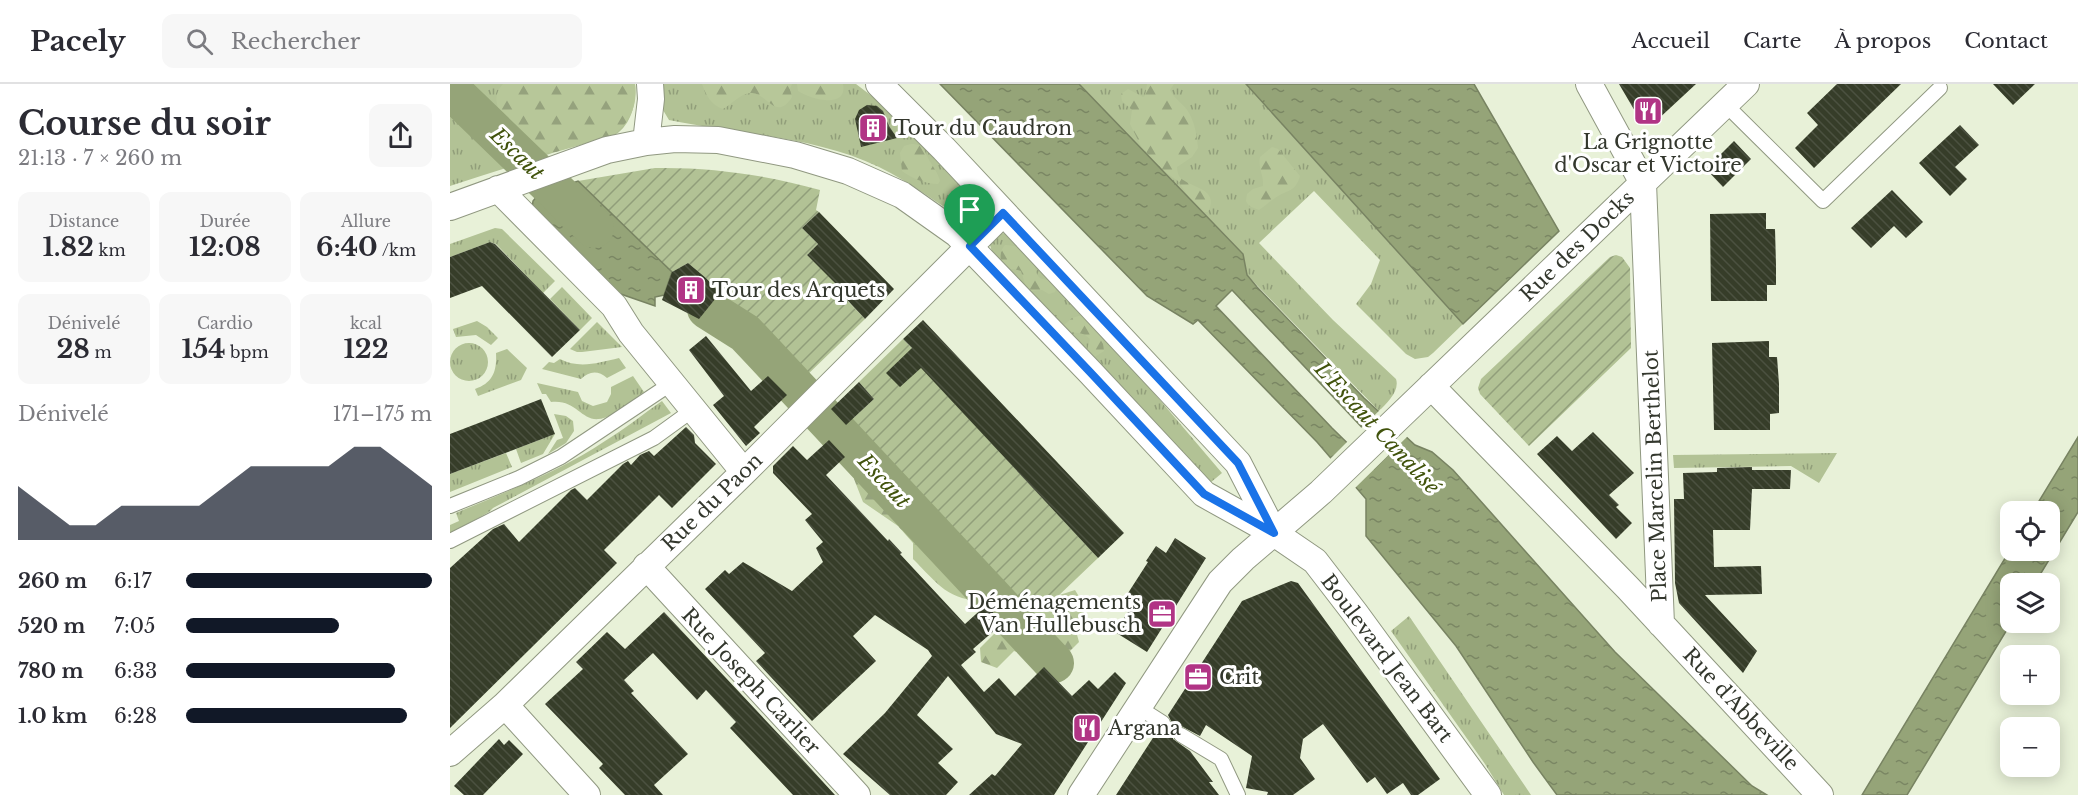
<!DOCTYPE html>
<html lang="fr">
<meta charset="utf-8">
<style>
body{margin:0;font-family:"Libre Baskerville",serif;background:#f7f7f7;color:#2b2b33;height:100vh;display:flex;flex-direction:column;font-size:22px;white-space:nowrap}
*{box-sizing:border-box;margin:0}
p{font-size:20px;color:#7c7c81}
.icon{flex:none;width:33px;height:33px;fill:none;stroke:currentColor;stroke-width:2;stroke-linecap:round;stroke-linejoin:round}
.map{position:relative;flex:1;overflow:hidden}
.panel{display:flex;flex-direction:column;background:#fff;width:450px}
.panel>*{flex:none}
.fabs{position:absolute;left:1550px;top:417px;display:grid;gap:12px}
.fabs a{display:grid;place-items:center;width:60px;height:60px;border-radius:12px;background:#fff;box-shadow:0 3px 15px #0003;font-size:30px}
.pin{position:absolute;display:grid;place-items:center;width:51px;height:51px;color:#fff;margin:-62px -26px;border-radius:50% 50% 50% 0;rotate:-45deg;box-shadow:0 0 6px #0007}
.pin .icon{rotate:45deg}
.round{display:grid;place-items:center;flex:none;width:63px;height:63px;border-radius:12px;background:#f7f7f7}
.headline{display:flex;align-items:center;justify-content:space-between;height:102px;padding:0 18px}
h1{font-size:33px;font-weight:800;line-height:45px}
.stats{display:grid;grid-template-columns:repeat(3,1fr);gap:9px;height:102px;padding:6px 18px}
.stats div{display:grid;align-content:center;border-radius:12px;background:#f7f7f7;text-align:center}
.stats b{font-size:26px;font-weight:800}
.stats small{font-size:16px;font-weight:400}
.stats p{font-size:16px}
.chart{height:168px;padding:12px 18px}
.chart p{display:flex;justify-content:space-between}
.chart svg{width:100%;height:108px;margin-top:6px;fill:#111827;opacity:.7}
ul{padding:0 18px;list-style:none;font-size:20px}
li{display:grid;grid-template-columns:96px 72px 1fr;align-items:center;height:45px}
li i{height:15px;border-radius:8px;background:#111827}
header{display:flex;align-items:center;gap:36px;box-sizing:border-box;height:84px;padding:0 30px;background:#fff;border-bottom:2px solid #e1e1e2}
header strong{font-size:28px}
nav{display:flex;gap:33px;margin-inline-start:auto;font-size:21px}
.search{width:420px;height:54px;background:#f7f7f7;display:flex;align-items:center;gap:15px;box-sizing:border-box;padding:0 21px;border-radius:12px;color:#7c7c81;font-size:22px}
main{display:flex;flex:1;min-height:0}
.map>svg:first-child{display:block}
.grass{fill:url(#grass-tufts)}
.forest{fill:url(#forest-firs)}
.garden{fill:url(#garden-furrows)}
.water{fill:url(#water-ripples);stroke:#788362;stroke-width:1.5;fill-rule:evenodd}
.pier{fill:#e8f1d8}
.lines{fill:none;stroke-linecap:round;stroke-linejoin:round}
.river{stroke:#95a478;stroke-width:40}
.building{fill:url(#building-back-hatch)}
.lane-casing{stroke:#909881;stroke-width:16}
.street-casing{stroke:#909881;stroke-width:28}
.lane{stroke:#fff;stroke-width:14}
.street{stroke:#fff;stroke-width:26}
.route-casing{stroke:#fff;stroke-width:12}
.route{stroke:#1a73e8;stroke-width:8}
.labels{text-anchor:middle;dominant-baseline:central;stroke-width:6;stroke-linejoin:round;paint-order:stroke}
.poi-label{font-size:20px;fill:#33372d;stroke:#fff;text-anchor:start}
.street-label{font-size:20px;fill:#33372d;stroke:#fff}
.water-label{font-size:21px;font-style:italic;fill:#41530c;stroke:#fff}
</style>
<header>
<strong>Pacely</strong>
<div class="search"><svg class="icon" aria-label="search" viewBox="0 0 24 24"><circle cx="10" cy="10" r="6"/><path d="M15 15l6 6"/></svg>Rechercher</div>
<nav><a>Accueil</a><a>Carte</a><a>À propos</a><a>Contact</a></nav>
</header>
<main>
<section class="panel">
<div class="headline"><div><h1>Course du soir</h1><p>21:13 · 7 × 260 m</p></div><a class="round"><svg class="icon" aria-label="share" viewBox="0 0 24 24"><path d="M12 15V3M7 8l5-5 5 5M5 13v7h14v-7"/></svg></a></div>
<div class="stats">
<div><p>Distance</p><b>1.82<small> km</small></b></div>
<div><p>Durée</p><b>12:08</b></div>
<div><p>Allure</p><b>6:40<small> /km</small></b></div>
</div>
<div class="stats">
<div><p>Dénivelé</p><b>28<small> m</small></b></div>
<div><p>Cardio</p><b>154<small> bpm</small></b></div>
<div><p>kcal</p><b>122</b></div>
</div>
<div class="chart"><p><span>Dénivelé</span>171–175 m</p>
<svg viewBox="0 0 160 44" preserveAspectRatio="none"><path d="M0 44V22L10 30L20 38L30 38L40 30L50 30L60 30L70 30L80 22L90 14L100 14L110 14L120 14L130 6L140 6L150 14L160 22V44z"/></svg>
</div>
<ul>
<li><b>260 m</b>6:17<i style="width:100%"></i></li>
<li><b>520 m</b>7:05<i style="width:62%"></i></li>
<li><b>780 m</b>6:33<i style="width:85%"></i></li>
<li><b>1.0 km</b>6:28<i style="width:90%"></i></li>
</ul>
</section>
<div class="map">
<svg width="1628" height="711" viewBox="0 0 1628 711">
<defs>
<pattern id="grass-tufts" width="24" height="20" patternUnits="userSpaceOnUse" patternTransform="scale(1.5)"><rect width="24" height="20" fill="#b2c295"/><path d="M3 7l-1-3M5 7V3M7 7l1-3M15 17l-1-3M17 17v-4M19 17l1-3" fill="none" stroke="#919e7a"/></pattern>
<pattern id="forest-firs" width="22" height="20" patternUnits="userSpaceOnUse" patternTransform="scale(1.5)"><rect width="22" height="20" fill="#b7c799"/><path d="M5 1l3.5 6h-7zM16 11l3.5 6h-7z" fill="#95a27d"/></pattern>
<pattern id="garden-furrows" width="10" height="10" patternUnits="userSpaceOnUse" patternTransform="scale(1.5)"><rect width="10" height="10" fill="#b2c295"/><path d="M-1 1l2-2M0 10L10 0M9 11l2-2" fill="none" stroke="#919e7a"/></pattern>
<pattern id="water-ripples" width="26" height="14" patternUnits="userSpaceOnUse" patternTransform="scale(1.5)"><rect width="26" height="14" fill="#95a478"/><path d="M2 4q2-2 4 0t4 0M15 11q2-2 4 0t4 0" fill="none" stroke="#7a8663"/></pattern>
<pattern id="building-back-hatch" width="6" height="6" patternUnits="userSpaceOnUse" patternTransform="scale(1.5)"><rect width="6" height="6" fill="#363d29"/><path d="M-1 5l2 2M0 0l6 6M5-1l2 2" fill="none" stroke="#4b5140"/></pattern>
</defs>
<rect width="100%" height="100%" fill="#e8f1d8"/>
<!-- grass -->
<path class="grass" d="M 0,0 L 185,0 C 187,18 181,43 163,52 C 151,58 135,58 123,62 C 82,76 41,89 0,102 Z
M 212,0 L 406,0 L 440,26 L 528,119 L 532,126 L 524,137 L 518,139 C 489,120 460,98 429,83 C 365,52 287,50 219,36 L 213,26 Z
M 629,0 L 796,0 L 1013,240 L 983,269 L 978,273 L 965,275 L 956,270 L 906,220 L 921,200 L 930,176 L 864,107 L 809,159 L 883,236 L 946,295 C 950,307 937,319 929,327 L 797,191 L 793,170 Z
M 45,144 L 52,145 L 105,197 L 93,209 L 46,160 L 40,158 L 0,173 L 0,160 Z
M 553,149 L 561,152 L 658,255 L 772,389 L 760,399 L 543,171 L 540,161 L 545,153 Z
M 112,203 L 142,234 L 130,246 L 100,215 Z
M 27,237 L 37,243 L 48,254 L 41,261 L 26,251 L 6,253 L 3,245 Z
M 147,238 L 172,263 L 132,268 L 127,268 L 120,265 Z
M0 278a19 19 0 1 1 38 0a19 19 0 1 1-38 0Z
M 57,265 L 77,284 L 71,296 L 28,312 L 25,305 C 43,299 47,287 46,269 Z
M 169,274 L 176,284 L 157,294 C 148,286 139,287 131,295 L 92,285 L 99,278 L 104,279 L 110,275 C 129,285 148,279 169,274 Z
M 183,292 L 194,308 C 182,317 164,333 149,335 C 131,337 126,315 101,318 L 96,310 L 92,310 L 87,299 L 128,308 L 132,317 L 143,322 L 157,318 L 161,310 L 161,303 Z
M 212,317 L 221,329 L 43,424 L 39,428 L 0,450 L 0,441 L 9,437 L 6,429 C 57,407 109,388 155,357 C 175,345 193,330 212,317 Z
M 104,330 L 116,332 L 123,337 L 124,347 L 116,359 L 98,370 L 107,356 L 113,354 Z
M 105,350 L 93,370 L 71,379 L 66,365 Z
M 56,369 L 62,383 L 0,408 L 0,390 Z
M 1387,369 L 1369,399 L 1341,382 L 1224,384 L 1223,371 Z
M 959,532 L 1075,702 L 1081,711 L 1054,711 L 1035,680 L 941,547 Z"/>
<!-- forest -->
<path class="forest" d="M 53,0 L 185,0 C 188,21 180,39 162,52 L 106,68 L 89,69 C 73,53 30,24 53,0 Z
M 252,0 L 342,0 L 340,5 L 342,13 C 326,38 318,10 302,9 C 292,8 282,20 273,25 C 261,21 256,11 252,0 Z
M 347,0 L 393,0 C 398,26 360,15 348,7 Z
M 697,0 L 724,0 L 720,6 C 725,16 734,20 739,29 C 745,39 747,53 748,64 L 742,73 L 727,83 C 727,86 728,90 729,92 C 737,104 771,103 758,128 L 754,128 L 739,113 L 728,97 L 714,87 L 692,64 L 680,40 L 682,26 L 672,17 L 671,10 L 678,5 L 693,13 L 695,12 Z
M 461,60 C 476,60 474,69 481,79 C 485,86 488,90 490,97 L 488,100 C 476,100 461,94 452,87 L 450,69 L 454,62 Z
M 822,63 L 828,65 L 850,92 C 845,109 838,105 825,114 C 820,117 815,122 809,126 L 799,122 L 796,117 L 797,110 L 803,105 L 813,102 C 814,92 808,84 810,73 Z
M 555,161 C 569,161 574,167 582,178 C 589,187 583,196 600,196 L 607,203 L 605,208 L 599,210 L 592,206 L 579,207 L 576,203 L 571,187 C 567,185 560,186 556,183 C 548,178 550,166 555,161 Z
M 632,231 L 652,252 L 654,267 L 643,274 L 637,266 L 640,255 C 629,244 624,254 613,242 L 622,234 Z
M 405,340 L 533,475 L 543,499 L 571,530 L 588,518 L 625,506 L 636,524 L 626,547 L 629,558 L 613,574 L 588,576 L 564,567 L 547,584 L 531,578 L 530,564 L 556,538 L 536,517 C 498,517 488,500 463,475 L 463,459 L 448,442 L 413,418 L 404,395 L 404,379 L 394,350 Z"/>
<!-- garden -->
<path class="garden" d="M 205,84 C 261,83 316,91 370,106 L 366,126 L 369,128 L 352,144 L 368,160 L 357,171 L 389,201 L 386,205 L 415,235 L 353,295 L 276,214 L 281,208 L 270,209 L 256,194 L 238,179 L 222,188 L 128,97 Z
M 1166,171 L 1172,173 L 1180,184 L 1181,264 L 1079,362 L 1030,310 L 1028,304 L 1031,295 L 1160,173 Z
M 453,255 L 484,288 L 480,293 L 648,474 L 583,536 L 396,341 L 424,315 L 409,298 Z"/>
<!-- water -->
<path class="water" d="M 490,0 L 629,0 L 793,170 L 797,191 L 807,203 L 914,314 L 965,361 L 982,368 L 1003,386 L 1165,568 L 1302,702 L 1317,711 L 1107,711 L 1083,678 L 1006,562 L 916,452 L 916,415 L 867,358 L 748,236 L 743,240 L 697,212 ZM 782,206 L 938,371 L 924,385 L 882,344 L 766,222 Z
M 796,0 L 1024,0 L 1109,147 L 1013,240 Z
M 33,15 L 91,72 L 60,83 L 12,39 Z
M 128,97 L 222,188 L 214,211 L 205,213 L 205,222 L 165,208 L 82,125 L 83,117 L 88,111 Z
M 1628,353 L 1628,428 L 1585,499 L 1560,500 L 1561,539 L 1457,711 L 1412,711 L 1560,466 L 1599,466 L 1599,428 L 1583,427 Z"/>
<!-- pier -->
<path class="pier" d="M 931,325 L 959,351 L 904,405 L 879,376 L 899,356 L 925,381 L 934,372 L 910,345 Z"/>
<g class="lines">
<!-- river -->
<path class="river" d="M 0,5 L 144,144
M 257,225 L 295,249 L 312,267 L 604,579"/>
</g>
<!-- building -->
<path class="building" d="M 1169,0 L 1246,0 L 1205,38 L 1189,34 Z
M 1387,0 L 1451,0 L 1364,84 L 1345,64 L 1368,41 L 1357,29 Z
M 1543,0 L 1585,0 L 1563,21 Z
M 417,21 L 427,22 L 433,27 L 439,42 L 447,54 L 411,63 L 405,35 L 409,26 Z
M 1510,41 L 1529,61 L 1505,83 L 1517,95 L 1500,112 L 1469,79 Z
M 1284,57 L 1301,75 L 1273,103 L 1256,85 Z
M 1442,106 L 1473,138 L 1456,154 L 1444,142 L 1421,164 L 1401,144 Z
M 369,128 L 444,205 L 415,235 L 386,204 L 388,202 L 357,171 L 368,160 L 352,144 Z
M 1316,129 L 1316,145 L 1325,145 L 1326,181 L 1326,201 L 1317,201 L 1317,217 L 1261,217 L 1260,130 Z
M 40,158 L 45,160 L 130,246 L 102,273 L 32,202 L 0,214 L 0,173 Z
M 238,179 L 256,194 L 270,209 L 249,235 L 212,216 L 222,188 Z
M 473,236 L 674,449 L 648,474 L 471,284 L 450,303 L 436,289 L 462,264 L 453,255 Z
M 256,252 L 301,307 L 318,292 L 337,311 L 304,343 L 310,349 L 296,362 L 263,321 L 274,312 L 239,266 Z
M 1319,257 L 1319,273 L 1327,273 L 1329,300 L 1329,329 L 1320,330 L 1320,346 L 1264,346 L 1262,259 Z
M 409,298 L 424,315 L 396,341 L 381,325 Z
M 91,315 L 105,350 L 0,390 L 0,350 Z
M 236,343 L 244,351 L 245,359 L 266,380 L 222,424 L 209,411 L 154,466 L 167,479 L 0,644 L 0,484 L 43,445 L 54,440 L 69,458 L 121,406 L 125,404 L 137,416 L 173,380 L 178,377 L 181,381 L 190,371 L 199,367 L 204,372 Z
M 1143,348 L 1184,389 L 1159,411 L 1169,421 L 1166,423 L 1182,439 L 1166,455 L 1087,370 L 1107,352 L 1122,367 Z
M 379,356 L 395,373 L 376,391 L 438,457 L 439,455 L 452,469 L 450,470 L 515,540 L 536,521 L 553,539 L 523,565 L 526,568 L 511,581 L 534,608 L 549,594 L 565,612 L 594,583 L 622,612 L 639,596 L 648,605 L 665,588 L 676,599 L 604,711 L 519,711 L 542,690 L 545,692 L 572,660 L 546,650 L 498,592 L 467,631 L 503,665 L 488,679 L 508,698 L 496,711 L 440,711 L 393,670 L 435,629 L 482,572 L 478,566 L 425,531 L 403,552 L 426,577 L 362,637 L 306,577 L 315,569 L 255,505 L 275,486 L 279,490 L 293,478 L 342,507 L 373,478 L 366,464 L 373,458 L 355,436 L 362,430 L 323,389 L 323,382 L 343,362 L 357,376 Z
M 1302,383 L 1302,386 L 1341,386 L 1340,405 L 1302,405 L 1300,446 L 1263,446 L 1264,483 L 1311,482 L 1312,510 L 1255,511 L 1307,567 L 1293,589 L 1229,519 L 1225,499 L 1224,415 L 1234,415 L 1233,389 L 1267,388 L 1267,384 Z
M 725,454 L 756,474 L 697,568 L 665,548 L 680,525 L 671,520 L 698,478 L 696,477 L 706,462 L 716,469 Z
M 841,497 L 848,499 L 990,695 L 968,711 L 961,711 L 953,699 L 937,710 L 925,693 L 917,699 L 873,640 L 853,655 L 850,674 L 865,695 L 843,711 L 817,711 L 818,708 L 796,704 L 802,672 L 756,641 L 750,652 L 731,642 L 723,647 L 723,655 L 740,667 L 763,698 L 759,698 L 769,711 L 666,711 L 708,646 L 713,648 L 720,644 L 722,639 L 718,631 L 792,517 Z
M 214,528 L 352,675 L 385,711 L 343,711 L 280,644 L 286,638 L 256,606 L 247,616 L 203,569 L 174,596 L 184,607 L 181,609 L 238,670 L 204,701 L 213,711 L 175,711 L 149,684 L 153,680 L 95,620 L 133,585 L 126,578 L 157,548 L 175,565 Z
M 49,655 L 54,661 L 59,656 L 73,670 L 33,711 L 14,711 L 4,702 Z"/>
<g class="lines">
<!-- lane casing -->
<g class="lane-casing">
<path id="lane" d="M 1275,20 L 1373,117 L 1490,4
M 0,422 L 69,394 L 111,373 L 222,299
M 0,457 L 204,354 L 244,325
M 688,623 L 713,639
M 731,651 L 771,675 L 788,711"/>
</g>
<!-- street casing -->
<g class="street-casing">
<path id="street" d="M 429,0 L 494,65 L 788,379 L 824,449
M 1139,0 L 1193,99 L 1211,540
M 196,58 L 201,15 L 200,0
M 48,105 L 164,222 L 181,249 L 294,388
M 0,123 L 157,66 L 196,58 L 225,55 L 268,56 L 345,71 L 398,87 L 452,111 L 507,150 L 640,288 L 754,410 L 824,449 L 865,477 L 905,529 L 1038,711
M 981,302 L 1178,504 L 1370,711
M 196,482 L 407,711
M 55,621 L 137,711
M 0,669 L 55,621 L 294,388 L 553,129
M 631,711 L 770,498 L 793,475 L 871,408 L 1296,0"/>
</g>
<!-- lane -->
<use href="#lane" class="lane"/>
<!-- street -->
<use href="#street" class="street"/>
</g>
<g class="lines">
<!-- route casing -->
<g class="route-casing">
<path id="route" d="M 553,129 L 788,379 L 824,449 L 754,410 L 640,288 L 520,162 Z"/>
</g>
<!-- route -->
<use href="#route" class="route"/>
</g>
<!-- icons -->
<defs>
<g id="restaurant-square" transform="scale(1.5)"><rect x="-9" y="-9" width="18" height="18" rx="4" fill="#b13485" stroke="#fff"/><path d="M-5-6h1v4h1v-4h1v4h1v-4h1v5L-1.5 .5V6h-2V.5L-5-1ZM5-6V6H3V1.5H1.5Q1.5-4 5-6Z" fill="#fff"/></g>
<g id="building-square" transform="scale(1.5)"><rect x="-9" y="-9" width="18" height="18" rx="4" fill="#b13485" stroke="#fff"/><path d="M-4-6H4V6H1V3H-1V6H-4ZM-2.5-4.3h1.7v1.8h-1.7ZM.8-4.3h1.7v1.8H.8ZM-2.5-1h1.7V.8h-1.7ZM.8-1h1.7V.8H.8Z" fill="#fff"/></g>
<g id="office-square" transform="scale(1.5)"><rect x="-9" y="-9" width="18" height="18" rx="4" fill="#b13485" stroke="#fff"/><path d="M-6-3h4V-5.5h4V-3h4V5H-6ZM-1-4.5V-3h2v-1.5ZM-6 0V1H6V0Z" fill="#fff"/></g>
</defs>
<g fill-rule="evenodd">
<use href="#restaurant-square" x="1198" y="27"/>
<use href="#building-square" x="423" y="44"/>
<use href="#building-square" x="241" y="206"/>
<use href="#office-square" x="712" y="530"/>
<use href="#office-square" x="748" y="593"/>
<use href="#restaurant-square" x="637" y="644"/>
</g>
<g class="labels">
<!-- poi labels -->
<g class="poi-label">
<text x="444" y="44">Tour du Caudron</text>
<text x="1198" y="58" text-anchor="middle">La Grignotte<tspan x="1198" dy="23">d'Oscar et Victoire</tspan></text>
<text x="262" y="206">Tour des Arquets</text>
<text x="691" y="518" text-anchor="end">Déménagements<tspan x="691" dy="23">Van Hullebusch</tspan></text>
<text x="769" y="593">Crit</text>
<text x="658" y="644">Argana</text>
</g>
<!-- street labels -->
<g class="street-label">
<text transform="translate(1127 162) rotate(-44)">Rue des Docks</text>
<text transform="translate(1205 392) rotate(-92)">Place Marcelin Berthelot</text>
<text transform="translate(262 418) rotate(-44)">Rue du Paon</text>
<text transform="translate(937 574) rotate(53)">Boulevard Jean Bart</text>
<text transform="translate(301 597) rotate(47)">Rue Joseph Carlier</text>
<text transform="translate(1291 625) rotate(47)">Rue d'Abbeville</text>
</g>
<!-- water labels -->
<g class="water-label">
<text transform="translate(67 70) rotate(44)">Escaut</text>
<text transform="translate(927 344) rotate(47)">L'Escaut Canalisé</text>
<text transform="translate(434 397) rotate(47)">Escaut</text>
</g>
</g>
</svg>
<div class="fabs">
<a><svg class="icon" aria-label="locate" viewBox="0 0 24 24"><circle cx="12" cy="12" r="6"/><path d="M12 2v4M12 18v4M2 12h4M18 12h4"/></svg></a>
<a><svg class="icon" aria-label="layers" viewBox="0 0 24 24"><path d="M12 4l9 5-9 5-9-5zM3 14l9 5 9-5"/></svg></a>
<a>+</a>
<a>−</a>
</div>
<div class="pin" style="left:520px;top:162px;background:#1e9e55"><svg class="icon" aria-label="arrive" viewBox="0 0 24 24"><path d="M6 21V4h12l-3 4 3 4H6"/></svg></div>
</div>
</main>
